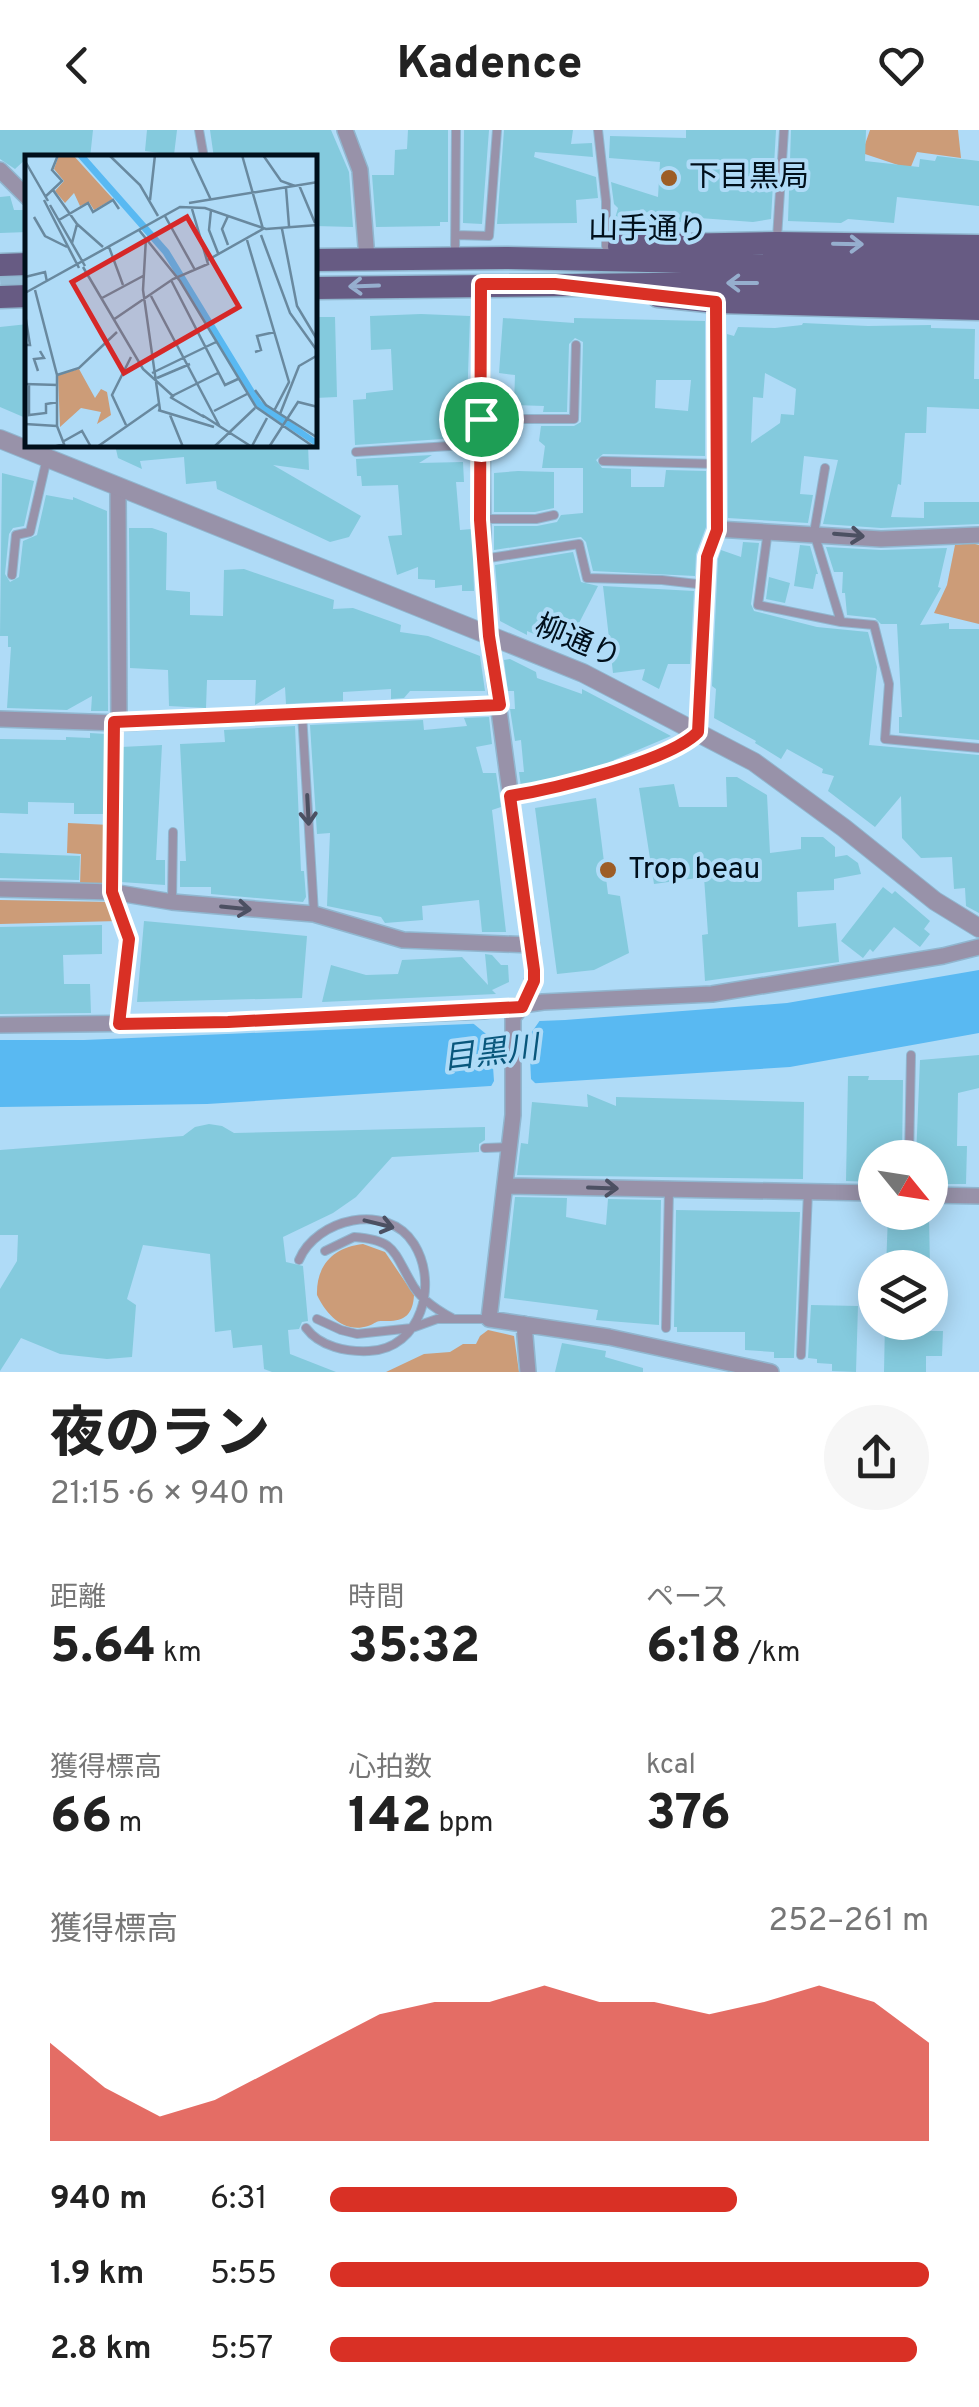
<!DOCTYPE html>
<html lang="ja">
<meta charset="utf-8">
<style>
body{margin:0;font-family:Overpass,"Noto Sans JP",sans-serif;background:#f6f6f6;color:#222;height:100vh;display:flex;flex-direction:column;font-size:38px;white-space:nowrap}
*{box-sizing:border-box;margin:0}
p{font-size:32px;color:#767676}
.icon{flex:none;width:55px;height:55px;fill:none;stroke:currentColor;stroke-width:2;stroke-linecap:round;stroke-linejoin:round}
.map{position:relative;height:1242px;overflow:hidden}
.sheet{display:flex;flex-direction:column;background:#fff;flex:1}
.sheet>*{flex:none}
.needle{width:65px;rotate:120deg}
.controls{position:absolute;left:858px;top:1010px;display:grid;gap:20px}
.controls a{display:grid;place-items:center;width:90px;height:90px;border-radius:50%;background:#fff;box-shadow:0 5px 25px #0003;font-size:50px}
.pin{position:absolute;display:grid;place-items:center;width:85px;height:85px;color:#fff;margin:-42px;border:5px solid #fff;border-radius:50%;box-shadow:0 2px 10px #0007}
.round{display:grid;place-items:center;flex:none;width:105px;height:105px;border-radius:52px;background:#f6f6f6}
.head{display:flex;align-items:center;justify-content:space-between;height:170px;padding:0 50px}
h1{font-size:55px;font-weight:800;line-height:75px}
.metrics{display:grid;grid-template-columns:repeat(3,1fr);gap:15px;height:170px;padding:10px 50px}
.metrics div{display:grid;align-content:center}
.metrics b{font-size:50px;font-weight:800}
.metrics small{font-size:28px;font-weight:400}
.metrics p{font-size:28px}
.chart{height:280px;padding:20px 50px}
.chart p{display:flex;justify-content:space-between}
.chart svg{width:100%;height:180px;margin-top:10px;fill:#d93025;opacity:.7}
ul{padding:0 50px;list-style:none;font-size:32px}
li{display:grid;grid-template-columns:160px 120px 1fr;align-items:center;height:75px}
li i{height:25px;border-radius:12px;background:#d93025}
header{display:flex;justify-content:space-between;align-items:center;height:130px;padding:0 50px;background:#fff;font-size:45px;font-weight:800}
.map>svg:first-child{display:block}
.green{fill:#cc9c78}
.water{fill:#59b9f2}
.pier{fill:#afdbf7}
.building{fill:#84cadd;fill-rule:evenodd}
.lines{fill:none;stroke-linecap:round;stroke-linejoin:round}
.motorway-tunnel{stroke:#95bcd6;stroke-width:28;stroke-dasharray:28 14;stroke-linecap:butt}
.service-casing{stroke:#90b6cf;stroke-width:10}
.minor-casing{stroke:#90b6cf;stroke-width:18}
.tertiary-casing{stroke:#90b6cf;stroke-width:20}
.primary-casing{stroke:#90b6cf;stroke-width:25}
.service{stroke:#9892a9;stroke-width:8}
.minor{stroke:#9892a9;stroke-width:15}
.tertiary{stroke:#9892a9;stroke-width:18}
.primary{stroke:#675b83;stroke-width:22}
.oneway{stroke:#96aece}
.oneway2{stroke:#4c5062}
.route-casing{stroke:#fff;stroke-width:20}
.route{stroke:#d93025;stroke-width:12}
.poi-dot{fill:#9d5d26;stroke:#afdbf7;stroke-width:4}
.labels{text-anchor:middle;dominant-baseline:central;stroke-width:8;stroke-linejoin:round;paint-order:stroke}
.poi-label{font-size:30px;fill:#000f1b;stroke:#afdbf7;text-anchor:start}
.street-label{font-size:30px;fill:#000f1b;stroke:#afdbf7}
.water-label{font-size:32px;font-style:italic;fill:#09577c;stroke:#afdbf7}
.inset-road{fill:none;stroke:#69899f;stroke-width:2.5}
.view{fill:#d62828;fill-opacity:0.15;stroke:#d62828;stroke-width:5}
.inset-edge{fill:none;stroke:#000f1b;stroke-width:5}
</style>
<header><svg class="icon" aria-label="back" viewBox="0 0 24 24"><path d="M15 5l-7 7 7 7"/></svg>Kadence<svg class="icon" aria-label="heart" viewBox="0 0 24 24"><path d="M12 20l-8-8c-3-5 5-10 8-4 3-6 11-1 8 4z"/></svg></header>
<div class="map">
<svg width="979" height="1242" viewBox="0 0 979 1242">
<rect width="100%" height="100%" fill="#afdbf7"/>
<!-- green -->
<path class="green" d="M 870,0 L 958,0 L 961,28 L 917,22 L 910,39 L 862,23 Z
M 971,413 L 979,415 L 979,494 L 934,483 L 947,455 L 955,415 Z
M 68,693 L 110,695 L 108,756 L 80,755 L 81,724 L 67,723 Z
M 0,770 L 111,772 L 118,791 L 0,794 Z
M 363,1114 L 385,1122 L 414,1165 C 413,1186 403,1192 384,1191 C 374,1191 377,1193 368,1196 C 344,1204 326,1184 317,1165 C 316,1135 334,1117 363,1114 Z
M 488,1200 L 514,1206 L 519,1242 L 386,1242 L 424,1224 L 450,1222 L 463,1214 L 476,1214 L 480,1206 Z"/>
<!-- water -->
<path class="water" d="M 979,840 L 979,903 L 790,937 L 207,974 L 0,977 L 0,910 L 84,910 L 565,890 L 787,873 Z"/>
<!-- pier -->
<path class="pier" d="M 543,886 L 529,906 L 531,949 L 539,957 L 489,960 L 494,951 L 491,908 L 469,890 Z"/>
<!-- building -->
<path class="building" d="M 0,0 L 93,0 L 90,28 L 27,28 L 15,39 L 0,29 Z
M 147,0 L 177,0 L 174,25 L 145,21 Z
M 210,0 L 331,0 L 349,42 L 353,97 L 315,96 L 315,28 L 214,28 Z
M 408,0 L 448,0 L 448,92 L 440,92 L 440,96 L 376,97 L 372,45 L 394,45 L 395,20 L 407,19 Z
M 464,0 L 489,0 L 482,94 L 463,93 Z
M 504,0 L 573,0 L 571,14 L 592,13 L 593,27 L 535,22 L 534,27 L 596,47 L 598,68 L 576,70 L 577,93 L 497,94 Z
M 686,0 L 776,0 L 771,89 L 753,92 L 686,87 L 686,92 L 614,92 L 618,78 L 614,74 L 611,52 L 658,67 L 660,32 L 609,28 L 610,6 L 686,8 Z
M 791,0 L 866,0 L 865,31 L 919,37 L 920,29 L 935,31 L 937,26 L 979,31 L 979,76 L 897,67 L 894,93 L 848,89 L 841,93 L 788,91 Z
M 10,66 L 14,80 L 28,80 L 28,102 L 0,103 L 0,67 Z
M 421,184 L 470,186 L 466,302 L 457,308 L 355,315 L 353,270 L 366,269 L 366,263 L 393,260 L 391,219 L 371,220 L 370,186 Z
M 315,187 L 335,187 L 337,267 L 315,268 Z
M 503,188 L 574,193 L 574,188 L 705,191 L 705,326 L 603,324 L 596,330 L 602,338 L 631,339 L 631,357 L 664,357 L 666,340 L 706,341 L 706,397 L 696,424 L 695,446 L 593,441 L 586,412 L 581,407 L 494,420 L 494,396 L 537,396 L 557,392 L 561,385 L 583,383 L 583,338 L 542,338 L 545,316 L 539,311 L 541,296 L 574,296 L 581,292 L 583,212 L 575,208 L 569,214 L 567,282 L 543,282 L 544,276 L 514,275 L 515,245 L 499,243 ZM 656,250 L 691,250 L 688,281 L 655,278 Z
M 803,193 L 868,196 L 931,195 L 931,198 L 975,199 L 974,249 L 979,249 L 979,279 L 927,277 L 926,303 L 905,303 L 901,355 L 898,354 L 891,387 L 924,388 L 924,372 L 979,372 L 979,394 L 881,398 L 823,394 L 838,330 L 804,326 L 800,364 L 813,365 L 808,393 L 728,388 L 727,204 L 734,206 L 738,197 L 775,198 L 802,195 ZM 765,243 L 796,259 L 794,285 L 781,284 L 780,293 L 751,313 L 753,267 L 763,268 Z
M 28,194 L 28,289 L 0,277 L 0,197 Z
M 115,315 L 308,315 L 309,340 L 273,335 L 361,386 L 349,407 L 330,412 L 217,359 L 216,351 L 186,354 L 184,327 L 140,331 L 142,339 L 118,328 Z
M 432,325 L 419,333 L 463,332 L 464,352 L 456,352 L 460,400 L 472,399 L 474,461 L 462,461 L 462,455 L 435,458 L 435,450 L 418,449 L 418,437 L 397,445 L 388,406 L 402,405 L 398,355 L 362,356 L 361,346 L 357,346 L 356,329 Z
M 518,341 L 554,342 L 554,378 L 535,382 L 494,382 L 494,343 Z
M 2,343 L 34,351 L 24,396 L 13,398 L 9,404 L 5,444 L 10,452 L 19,447 L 23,411 L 37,405 L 46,365 L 73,370 L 73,367 L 107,381 L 108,581 L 91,581 L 92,566 L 67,580 L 7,578 L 11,517 L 8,517 L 8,506 L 0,506 Z
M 129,398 L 152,398 L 167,403 L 166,460 L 190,462 L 190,485 L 223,486 L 224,440 L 244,439 L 334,470 L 333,479 L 353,478 L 401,495 L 400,502 L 428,506 L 480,526 L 485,561 L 410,561 L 404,568 L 391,569 L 391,559 L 343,562 L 343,571 L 286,574 L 285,557 L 255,575 L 256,550 L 207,550 L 206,578 L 169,576 L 168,540 L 130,538 Z
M 743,412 L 759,413 L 751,474 L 754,481 L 817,497 L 868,502 L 877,537 L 869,615 L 979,625 L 979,783 L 966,776 L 965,758 L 954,759 L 952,727 L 921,728 L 902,708 L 901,666 L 875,697 L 828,661 L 834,646 L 822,643 L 823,639 L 787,619 L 781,629 L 755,613 L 756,611 L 714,588 L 716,559 L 712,556 L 718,429 L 721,420 L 741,427 Z
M 800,415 L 810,416 L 818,444 L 816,444 L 813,459 L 794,456 Z
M 826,417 L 881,420 L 947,418 L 938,457 L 941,458 L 920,495 L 949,493 L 949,499 L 979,499 L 979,610 L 899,603 L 899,587 L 902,587 L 897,494 L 881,494 L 875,488 L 847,485 L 845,463 L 842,463 L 843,442 L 834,442 Z
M 573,422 L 581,452 L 598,456 L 578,495 L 548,510 L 527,501 L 527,505 L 500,491 L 495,435 Z
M 769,447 L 790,453 L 785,473 L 766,469 Z
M 603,456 L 694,461 L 690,534 L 668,534 L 659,559 L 642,550 L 645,539 L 613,543 Z
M 510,529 L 536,542 L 537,548 L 582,564 L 582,559 L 671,606 L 614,630 L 614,633 L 521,657 L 519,642 L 524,642 L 521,610 L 515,611 L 510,579 L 515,579 L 514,561 L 508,561 L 504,530 Z
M 489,587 L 492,614 L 476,617 L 483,643 L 496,643 L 501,677 L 492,680 L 506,802 L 482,802 L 479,770 L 422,776 L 423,790 L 385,793 L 381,787 L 327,776 L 330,703 L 317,704 L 310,595 L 423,590 L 424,600 L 467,596 L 464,588 Z
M 295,596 L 301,741 L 304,741 L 306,767 L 303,772 L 211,764 L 211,757 L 180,757 L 180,731 L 186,731 L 180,614 L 225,612 L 224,600 Z
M 90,603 L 106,604 L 106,684 L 74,684 L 74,673 L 28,672 L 28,684 L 0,683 L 0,609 L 66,610 L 66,607 L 90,608 Z
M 162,615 L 156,730 L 165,730 L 165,755 L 121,752 L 121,617 Z
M 726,647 L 737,647 L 767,665 L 770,723 L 801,719 L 801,707 L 823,707 L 835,717 L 835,727 L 847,725 L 858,733 L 861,744 L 834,749 L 834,760 L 797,762 L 798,797 L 836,793 L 839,832 L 705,851 L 702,805 L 708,804 L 704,747 L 654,754 L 639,658 L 674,654 L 679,677 L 727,677 Z
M 596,668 L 608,764 L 620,766 L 629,823 L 594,840 L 557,844 L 535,678 Z
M 0,723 L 80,726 L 79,750 L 0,748 Z
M 883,757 L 892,764 L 895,761 L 930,791 L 924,799 L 930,804 L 920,817 L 894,797 L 873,822 L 870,819 L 863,828 L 841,811 Z
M 144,791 L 307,806 L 302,868 L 137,872 Z
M 102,795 L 102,824 L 63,825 L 64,854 L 90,854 L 91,883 L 0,884 L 0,797 Z
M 485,824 L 492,825 L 501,835 L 508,835 L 509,852 L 492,860 L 496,864 L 322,872 L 331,835 L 366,845 L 398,844 L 402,830 L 462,827 L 488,855 Z
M 979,925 L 979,958 L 958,963 L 957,1016 L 967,1016 L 966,1054 L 930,1054 L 930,1028 L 916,1028 L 920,930 Z
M 848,946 L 869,946 L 868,950 L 903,950 L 902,1028 L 875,1028 L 875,1052 L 846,1051 Z
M 587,964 L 616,976 L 616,967 L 804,972 L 803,1049 L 517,1045 L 521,1013 L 528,1014 L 532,972 L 588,977 Z
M 209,994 L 222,996 L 234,1003 L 485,997 L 485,1010 L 479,1014 L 479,1022 L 392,1027 L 356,1067 L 333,1083 L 283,1107 L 286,1132 L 303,1136 L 308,1191 L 302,1192 L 299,1199 L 288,1200 L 290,1224 L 336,1242 L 272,1242 L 264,1239 L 262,1215 L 233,1218 L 231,1200 L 215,1202 L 210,1124 L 143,1115 L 127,1169 L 136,1175 L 132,1227 L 107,1229 L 60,1224 L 21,1208 L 0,1241 L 0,1159 L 17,1131 L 18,1105 L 0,1105 L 0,1020 L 183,1006 L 195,997 Z
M 515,1067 L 567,1068 L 566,1087 L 606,1095 L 608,1069 L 661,1070 L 659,1195 L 596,1190 L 598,1180 L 504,1168 Z
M 676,1080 L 800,1082 L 794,1228 L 774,1228 L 774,1222 L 745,1220 L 745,1202 L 677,1202 L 677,1197 L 674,1197 Z
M 888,1085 L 929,1086 L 930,1138 L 886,1138 Z
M 811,1175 L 858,1176 L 856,1242 L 832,1241 L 832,1234 L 817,1233 L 817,1229 L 808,1228 Z
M 885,1192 L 929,1192 L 928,1201 L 943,1201 L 942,1226 L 926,1226 L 926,1242 L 884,1242 Z
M 562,1213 L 606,1221 L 605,1227 L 643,1238 L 643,1242 L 555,1242 Z"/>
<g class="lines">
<!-- motorway-tunnel -->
<path class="motorway-tunnel" d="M 0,149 L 28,147"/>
<!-- service casing -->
<g class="service-casing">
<path id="service" d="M 199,0 L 204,28
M 598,0 L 606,71 L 606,116
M 456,105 L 489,106 L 497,0
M 777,108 L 784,0
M 455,125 L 456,0
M 481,289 L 574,289 L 576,215
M 356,322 L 481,314
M 603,331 L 716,334
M 825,338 L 814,403 L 841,492 L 874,495 L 889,554 L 885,609 L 979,618
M 484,389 L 536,389 L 554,385
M 768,400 L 758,475 L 841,492
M 483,429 L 579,414 L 587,448 L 662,450 L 706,455
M 12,445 L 16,405 L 30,402 L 47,328
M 302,583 L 314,783
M 114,593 L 113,762 L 129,809 L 119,894
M 511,666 C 554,659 669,632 698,602
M 172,772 L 173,702
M 485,1018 L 510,1017
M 909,1028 L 911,925
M 325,1121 L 354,1107 C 395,1110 393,1121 411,1152 C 419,1168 437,1180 452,1188
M 299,1130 C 316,1089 387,1071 414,1114 C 439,1154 421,1219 369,1221 C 347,1222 320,1217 306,1198
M 317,1189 L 341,1200 L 357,1204 L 412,1198 L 437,1189 L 489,1189
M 666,1198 L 669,1060
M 801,1225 L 808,1062"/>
</g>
<!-- minor casing -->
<g class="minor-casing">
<path id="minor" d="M 345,0 L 360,40 L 367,129
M 0,40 L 28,68
M 481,154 L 483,429 L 489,506 L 534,840 C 533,858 525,874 513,887 L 513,985 L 489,1189 L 609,1207 L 771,1242
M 118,357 L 119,593
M 717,399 L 881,409 L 979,405
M 0,589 L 119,593 L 500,575
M 698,602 L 707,427 L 717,399 L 716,172
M 0,759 L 113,762 L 172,772 L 314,784 L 403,810 L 532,815
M 0,895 L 228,892 L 483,881 L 543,872 L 712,864 L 943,826 L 979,817
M 505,1056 L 875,1063
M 930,1065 L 979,1066
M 524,1194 L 528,1242"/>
</g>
<!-- tertiary casing -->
<g class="tertiary-casing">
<path id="tertiary" d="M 0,309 L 583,543 L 754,632 L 844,698 L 935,771 L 979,798"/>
</g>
<!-- primary casing -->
<g class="primary-casing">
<path id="primary" d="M 619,116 L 777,113 L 979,116
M 315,130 L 506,128 L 979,138
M 0,135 L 28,134
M 315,158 L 739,153 L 979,157
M 658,166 L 716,172 L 979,179
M 0,167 L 28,166"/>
</g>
<!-- service -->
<use href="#service" class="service"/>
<!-- minor -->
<use href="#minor" class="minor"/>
<!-- tertiary -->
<use href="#tertiary" class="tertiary"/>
<!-- primary -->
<use href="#primary" class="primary"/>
</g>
<!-- one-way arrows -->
<defs><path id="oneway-shaft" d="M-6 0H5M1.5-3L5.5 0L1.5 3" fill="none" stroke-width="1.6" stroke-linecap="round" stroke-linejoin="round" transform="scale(2.5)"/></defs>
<g class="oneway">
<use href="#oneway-shaft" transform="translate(848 114) rotate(1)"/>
<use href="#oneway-shaft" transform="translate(742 153) rotate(-180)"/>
<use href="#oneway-shaft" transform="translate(364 156) rotate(178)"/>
</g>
<g class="oneway2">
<use href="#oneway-shaft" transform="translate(849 405) rotate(5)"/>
<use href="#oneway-shaft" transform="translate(308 680) rotate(87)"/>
<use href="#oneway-shaft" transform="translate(236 778) rotate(6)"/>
<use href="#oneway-shaft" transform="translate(603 1058) rotate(2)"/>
<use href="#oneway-shaft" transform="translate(379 1094) rotate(14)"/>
</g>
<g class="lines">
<!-- route casing -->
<g class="route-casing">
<path id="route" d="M 481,154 L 555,154 L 716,172 L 717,400 L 707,427 L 698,602 C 670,631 554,659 510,666 L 534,840 L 534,851 L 522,877 L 228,892 L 119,894 L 129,809 L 112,762 L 114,592 L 500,575 L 489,506 L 480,390 Z"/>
</g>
<!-- route -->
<use href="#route" class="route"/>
</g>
<!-- markers -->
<g class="poi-dot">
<circle cx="669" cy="48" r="10"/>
<circle cx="608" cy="740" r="10"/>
</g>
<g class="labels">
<!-- poi labels -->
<g class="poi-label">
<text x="689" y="48">下目黒局</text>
<text x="628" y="740">Trop beau</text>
</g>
<!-- street labels -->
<g class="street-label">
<text transform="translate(648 101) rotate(1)">山手通り</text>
<text transform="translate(577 513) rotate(23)">柳通り</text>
</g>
<!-- water labels -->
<g class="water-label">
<text transform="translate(491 925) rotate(-7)">目黒川</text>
</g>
</g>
<!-- overview -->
<g transform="translate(25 25)">
<rect width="292" height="292" fill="#afdbf7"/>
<path d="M 34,0 L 48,0 L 88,44 L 69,55 L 64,47 L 55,51 L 49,38 L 40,48 L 30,36 L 39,26 L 29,14 ZM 54,214 L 70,243 L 76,234 L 82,237 L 86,260 L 72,269 L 76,257 L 56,253 L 35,272 L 33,220 Z" fill="#cc9c78"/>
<path d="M 51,0 L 60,0 L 144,95 L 236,246 L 292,285 L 292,292 L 232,252 L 138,99 Z" fill="#59b9f2"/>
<path class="inset-road" d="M 84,0 L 115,30 L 133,61M 165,0 L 186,45M 238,0 L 256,26 L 270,31M 0,6 L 23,46M 274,30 L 290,68M 261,33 L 264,71M 28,35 L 52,69 L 47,88M 20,42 L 37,26 L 27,15 L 33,0M 19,45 L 54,113M 125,45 L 130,0M 164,48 L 293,27M 25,50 L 60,111M 186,55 L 184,75 L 193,98M 140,61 L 170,115M 203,61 L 197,74 L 203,90M 9,62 L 20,81 L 42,92M 34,65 L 63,48 L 68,57 L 88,45 L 94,54M 52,69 L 78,92M 257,74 L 272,151 L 293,186M 114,75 L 155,126 L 231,252 L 289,292M 236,80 L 265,158 L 293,197M 121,83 L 118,135 L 135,255M 222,85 L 264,227 L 249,256M 84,92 L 98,130M 181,106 L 238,74 L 217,0M 58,112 L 118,214 L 149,242M 0,122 L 20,117 L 22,127M 146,125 L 200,230 L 213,224M 10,135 L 32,220 L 32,271M 0,138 L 155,52 L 180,53 L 241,74 L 293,70M 126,141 L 195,272M 77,143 L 118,121M 0,159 L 5,190 L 0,190M 88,165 L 148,124 L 183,109 L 167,54M 230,197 L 236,195 L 232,181 L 250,177M 13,216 L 9,204 L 19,203 L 15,196M 127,218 L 191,187M 32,220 L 54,213 L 92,177M 132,223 L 165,209M 0,229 L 33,230M 4,230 L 4,260 L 21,258 L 21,249 L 33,247M 230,235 L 241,250 L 293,283M 147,241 L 193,218M 145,242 L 179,262M 133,255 L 189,272M 189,256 L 222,239M 255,259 L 274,211 L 293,200M 145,260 L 158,292M 177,260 L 227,292M 0,269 L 32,271M 101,270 L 87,240 L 106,202M 39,286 L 57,276 L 66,292M 227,291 L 242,263M 28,292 L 39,289 L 32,271M 72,292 L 135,248M 189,292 L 230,253M 244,292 L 273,247 L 293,252"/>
<path class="view" d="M 162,62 L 214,152 L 99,218 L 47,127 Z"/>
<rect width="292" height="292" class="inset-edge"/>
</g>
</svg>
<div class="controls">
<a><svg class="needle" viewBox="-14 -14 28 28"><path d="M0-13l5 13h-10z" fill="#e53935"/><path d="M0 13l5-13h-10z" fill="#767676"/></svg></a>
<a><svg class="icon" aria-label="layers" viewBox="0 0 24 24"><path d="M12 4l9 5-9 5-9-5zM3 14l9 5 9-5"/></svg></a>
</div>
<div class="pin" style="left:481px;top:289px;background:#1e9e55"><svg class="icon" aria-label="arrive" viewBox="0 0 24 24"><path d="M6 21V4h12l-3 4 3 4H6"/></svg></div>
</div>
<section class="sheet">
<div class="head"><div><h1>夜のラン</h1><p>21:15 · 6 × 940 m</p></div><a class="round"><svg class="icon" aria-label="share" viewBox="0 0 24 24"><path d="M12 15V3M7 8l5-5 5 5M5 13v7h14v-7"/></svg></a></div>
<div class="metrics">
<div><p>距離</p><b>5.64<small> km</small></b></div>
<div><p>時間</p><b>35:32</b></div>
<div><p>ペース</p><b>6:18<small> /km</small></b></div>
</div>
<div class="metrics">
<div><p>獲得標高</p><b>66<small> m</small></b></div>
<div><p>心拍数</p><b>142<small> bpm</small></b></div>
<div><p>kcal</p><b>376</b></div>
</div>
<div class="chart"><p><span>獲得標高</span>252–261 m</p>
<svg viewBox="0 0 160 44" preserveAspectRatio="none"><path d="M0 44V20L10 31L20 38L30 34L40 27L50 20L60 13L70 10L80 10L90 6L100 10L110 10L120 13L130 10L140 6L150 10L160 20V44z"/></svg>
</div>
<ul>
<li><b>940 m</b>6:31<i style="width:68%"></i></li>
<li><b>1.9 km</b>5:55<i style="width:100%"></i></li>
<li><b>2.8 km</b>5:57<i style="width:98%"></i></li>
</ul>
</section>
